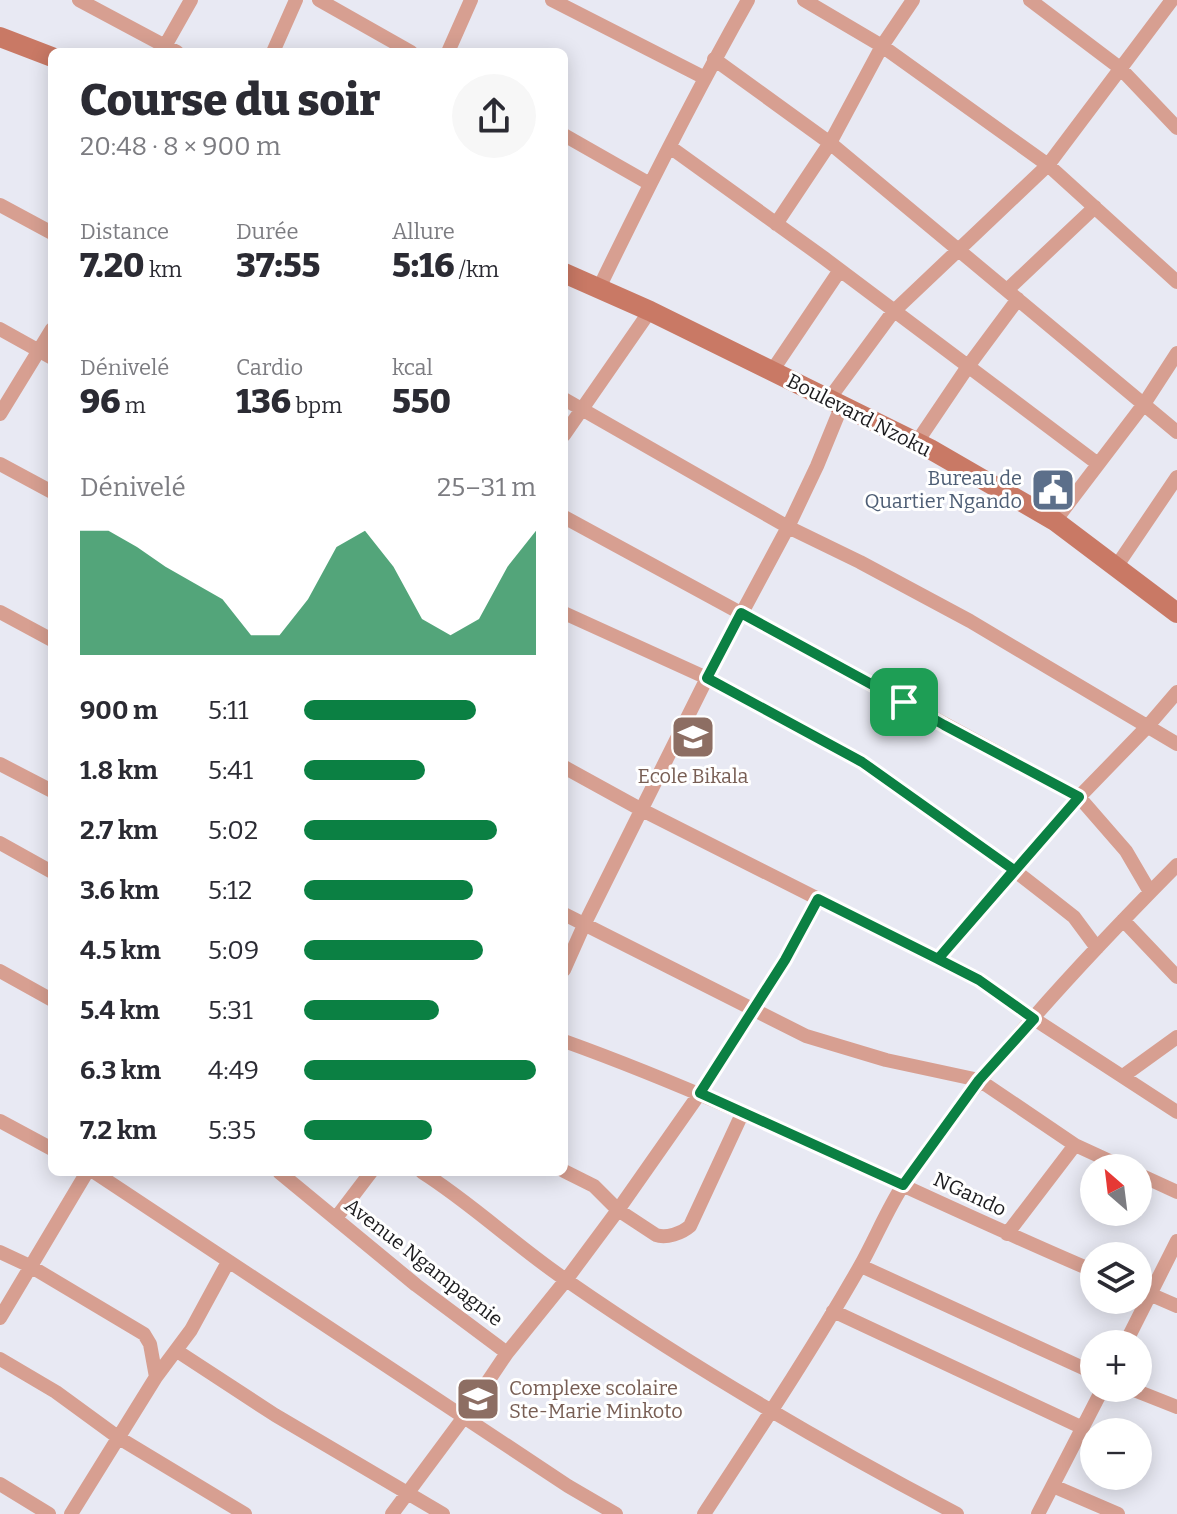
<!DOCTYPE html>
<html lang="fr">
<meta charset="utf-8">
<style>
body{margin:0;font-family:Bitter,serif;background:#f7f7f7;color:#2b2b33;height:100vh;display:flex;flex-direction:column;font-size:30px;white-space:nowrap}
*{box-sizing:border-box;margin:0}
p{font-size:26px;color:#7c7c81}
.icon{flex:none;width:44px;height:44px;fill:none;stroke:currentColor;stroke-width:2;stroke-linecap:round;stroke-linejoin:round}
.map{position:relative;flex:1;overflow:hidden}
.sheet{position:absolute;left:48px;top:48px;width:520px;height:1128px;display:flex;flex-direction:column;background:#fff;border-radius:12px;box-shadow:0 4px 20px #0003}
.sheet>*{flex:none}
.needle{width:52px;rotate:332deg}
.controls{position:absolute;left:1080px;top:1154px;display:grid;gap:16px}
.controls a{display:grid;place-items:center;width:72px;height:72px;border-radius:50%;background:#fff;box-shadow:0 4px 20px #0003;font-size:40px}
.pin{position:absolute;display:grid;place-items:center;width:68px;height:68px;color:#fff;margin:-34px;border-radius:16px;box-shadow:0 4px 12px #0006}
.round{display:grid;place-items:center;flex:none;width:84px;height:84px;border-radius:42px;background:#f7f7f7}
.overview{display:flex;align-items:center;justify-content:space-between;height:136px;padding:0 32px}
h1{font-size:44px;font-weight:800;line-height:60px}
.metrics{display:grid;grid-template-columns:repeat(3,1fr);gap:12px;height:136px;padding:8px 32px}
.metrics div{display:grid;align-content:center}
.metrics b{font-size:34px;font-weight:800}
.metrics small{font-size:22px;font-weight:400}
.metrics p{font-size:22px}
.chart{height:224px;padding:16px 32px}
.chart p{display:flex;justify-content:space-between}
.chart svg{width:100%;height:144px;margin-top:8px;fill:#0b8043;opacity:.7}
ul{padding:0 32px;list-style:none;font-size:26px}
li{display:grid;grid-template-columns:128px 96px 1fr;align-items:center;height:60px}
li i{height:20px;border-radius:10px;background:#0b8043}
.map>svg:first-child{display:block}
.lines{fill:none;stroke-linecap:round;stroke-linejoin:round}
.street{stroke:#d79f91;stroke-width:14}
.secondary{stroke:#c97965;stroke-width:20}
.route-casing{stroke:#fff;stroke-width:16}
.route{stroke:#0b8043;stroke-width:10}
.labels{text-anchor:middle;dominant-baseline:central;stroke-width:6;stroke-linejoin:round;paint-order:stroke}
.street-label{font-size:20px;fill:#1b1b1e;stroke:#fff}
.service-label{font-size:20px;fill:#4e5e75;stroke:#fff;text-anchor:end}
.education-label{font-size:20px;fill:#785e54;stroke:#fff}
</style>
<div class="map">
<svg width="1177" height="1514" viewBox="0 0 1177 1514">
<rect width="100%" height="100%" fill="#e8e9f3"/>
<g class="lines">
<!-- street -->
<path class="street" d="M 79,0 L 165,46 L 162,52
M 319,0 L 411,52
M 552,0 L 705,78
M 804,0 L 882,46 L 1048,165 L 1177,282
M 1030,0 L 1120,68 L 1177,128
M 177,52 L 165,46 L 191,0
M 273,52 L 296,0
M 448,52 L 471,0
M 714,59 L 830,143 L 1177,432
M 564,135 L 650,184
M 670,147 L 824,258 L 1098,464
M 0,205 L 52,233
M 776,224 L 830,143 L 882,46 L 913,0
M 599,288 C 646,191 695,94 748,0
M 1007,290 L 1095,207
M 0,329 L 52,358
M 772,371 L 840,270
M 564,399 L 788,527 L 860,562 L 970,621 L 1177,744
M 829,399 L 893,312 L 1048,165 L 1172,0
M 0,414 L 52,329
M 564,435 L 650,311
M 917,442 L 969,365 L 1018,299
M 0,464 L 52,492
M 564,517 L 1079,797 L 1126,851 L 1150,892
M 1055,521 L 1144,404 L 1177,353
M 1116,567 L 1177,477
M 0,612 L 52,640
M 564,613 L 707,678 L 862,762 L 1014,870 L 1055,902 L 1074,917 L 1097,948
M 0,764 L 52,791
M 564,767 L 642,810 L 979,980 L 1034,1019 L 1177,1112
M 0,843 L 52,872
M 564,914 L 806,1036 L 886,1060 L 979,1080 L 1075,1145 L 1125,1168
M 1123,920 L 1177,977
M 938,959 L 1079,797 L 1147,727 L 1177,692
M 564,970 L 584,925 L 707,678 L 788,527 L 817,466 L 842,405
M 0,971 L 52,1000
M 564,1041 C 745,1106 917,1196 1094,1271
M 1123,1076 L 1177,1037
M 0,1121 L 52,1149
M 564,1171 L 594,1186 L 618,1210 L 656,1235 C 666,1239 682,1233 690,1226 L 742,1114
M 94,1172 L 568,1486 L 616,1514
M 279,1172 L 416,1285 L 507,1353
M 422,1172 C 474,1205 518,1248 569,1282 C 693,1368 824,1444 957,1514
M 1138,1174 L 1177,1192
M 336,1218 L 371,1172
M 1007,1234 L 1075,1145
M 0,1252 L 30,1266 L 144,1334 L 150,1344 L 156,1377
M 861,1266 L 1094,1373
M 1138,1289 L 1177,1306
M 833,1311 L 1083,1428
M 0,1318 L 87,1172
M 1125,1344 L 1177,1241
M 177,1351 L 275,1415 L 443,1514
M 0,1359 L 56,1392 L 119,1438 L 245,1514
M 1129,1388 L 1177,1407
M 0,1484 L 49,1514
M 1053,1486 L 1118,1514
M 71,1514 L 156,1377 L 191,1330 L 228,1262
M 392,1514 L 464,1417 L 507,1353 L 566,1280 L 618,1210 L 700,1093 L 785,960 L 818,899
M 704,1514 C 757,1433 811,1352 859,1268 C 875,1240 887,1209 905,1182 C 983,1067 1079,964 1177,865
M 1038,1514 L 1103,1388"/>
<!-- secondary -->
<path class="secondary" d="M 0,37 L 52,57
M 564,273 L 650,311 L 930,449 L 1055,521 L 1177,613"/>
</g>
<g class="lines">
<!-- route casing -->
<g class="route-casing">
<path id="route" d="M 904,702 L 944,725 L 1079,797 L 938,959 L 979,980 L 1034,1019 L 979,1080 L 903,1185 L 700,1093 L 785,960 L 818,899 L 938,959 L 1014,870 L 862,762 L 707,678 L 741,613 L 904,702"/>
</g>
<!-- route -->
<use href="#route" class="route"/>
</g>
<!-- icons -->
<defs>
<g id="civic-square" transform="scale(2.3)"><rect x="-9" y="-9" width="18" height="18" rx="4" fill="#5c6f8a" stroke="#fff"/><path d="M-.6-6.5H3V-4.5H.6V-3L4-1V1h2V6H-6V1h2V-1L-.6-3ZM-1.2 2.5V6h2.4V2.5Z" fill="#fff"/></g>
<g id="school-square" transform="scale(2.3)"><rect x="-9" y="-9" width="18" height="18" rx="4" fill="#8d6e63" stroke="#fff"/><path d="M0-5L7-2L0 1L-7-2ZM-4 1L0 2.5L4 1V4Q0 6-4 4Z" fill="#fff"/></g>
</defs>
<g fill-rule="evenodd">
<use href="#civic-square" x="1053" y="490"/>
<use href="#school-square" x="693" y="737"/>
<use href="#school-square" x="478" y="1399"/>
</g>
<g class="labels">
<!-- street labels -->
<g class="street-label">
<text transform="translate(859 415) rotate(27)">Boulevard Nzoku</text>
<text transform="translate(970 1194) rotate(25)">NGando</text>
<text transform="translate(424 1262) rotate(38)">Avenue Ngampagnie</text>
</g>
<!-- service labels -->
<g class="service-label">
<text x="1022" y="478">Bureau de<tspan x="1022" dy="23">Quartier Ngando</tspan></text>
</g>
<!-- education labels -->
<g class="education-label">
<text x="693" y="776">Ecole Bikala</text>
<text x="509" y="1388" text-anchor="start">Complexe scolaire<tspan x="509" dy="23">Ste-Marie Minkoto</tspan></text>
</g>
</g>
</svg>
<div class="controls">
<a><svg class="needle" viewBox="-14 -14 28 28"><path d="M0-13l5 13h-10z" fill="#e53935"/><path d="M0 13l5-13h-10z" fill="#7c7c81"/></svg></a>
<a><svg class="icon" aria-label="layers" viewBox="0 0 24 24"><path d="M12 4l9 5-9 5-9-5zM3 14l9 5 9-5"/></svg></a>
<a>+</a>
<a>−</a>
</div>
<div class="pin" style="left:904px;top:702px;background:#1e9e55"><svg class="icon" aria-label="arrive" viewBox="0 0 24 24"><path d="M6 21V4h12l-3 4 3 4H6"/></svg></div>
<section class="sheet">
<div class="overview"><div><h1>Course du soir</h1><p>20:48 · 8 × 900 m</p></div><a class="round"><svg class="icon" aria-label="share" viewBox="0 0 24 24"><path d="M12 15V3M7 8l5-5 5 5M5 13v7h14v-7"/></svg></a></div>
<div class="metrics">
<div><p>Distance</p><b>7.20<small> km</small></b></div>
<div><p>Durée</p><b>37:55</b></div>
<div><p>Allure</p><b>5:16<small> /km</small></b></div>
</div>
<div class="metrics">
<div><p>Dénivelé</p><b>96<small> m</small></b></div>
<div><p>Cardio</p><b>136<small> bpm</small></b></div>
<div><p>kcal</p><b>550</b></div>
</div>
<div class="chart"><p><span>Dénivelé</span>25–31 m</p>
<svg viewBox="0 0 160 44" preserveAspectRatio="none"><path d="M0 44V6L10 6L20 11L30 17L40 22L50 27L60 38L70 38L80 27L90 11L100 6L110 17L120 33L130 38L140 33L150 17L160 6V44z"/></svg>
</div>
<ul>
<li><b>900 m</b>5:11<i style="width:74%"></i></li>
<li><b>1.8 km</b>5:41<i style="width:52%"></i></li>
<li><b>2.7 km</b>5:02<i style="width:83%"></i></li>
<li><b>3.6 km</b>5:12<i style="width:73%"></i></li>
<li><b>4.5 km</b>5:09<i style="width:77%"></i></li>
<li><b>5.4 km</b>5:31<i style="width:58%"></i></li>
<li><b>6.3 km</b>4:49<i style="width:100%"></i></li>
<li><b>7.2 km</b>5:35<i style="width:55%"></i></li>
</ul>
</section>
</div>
